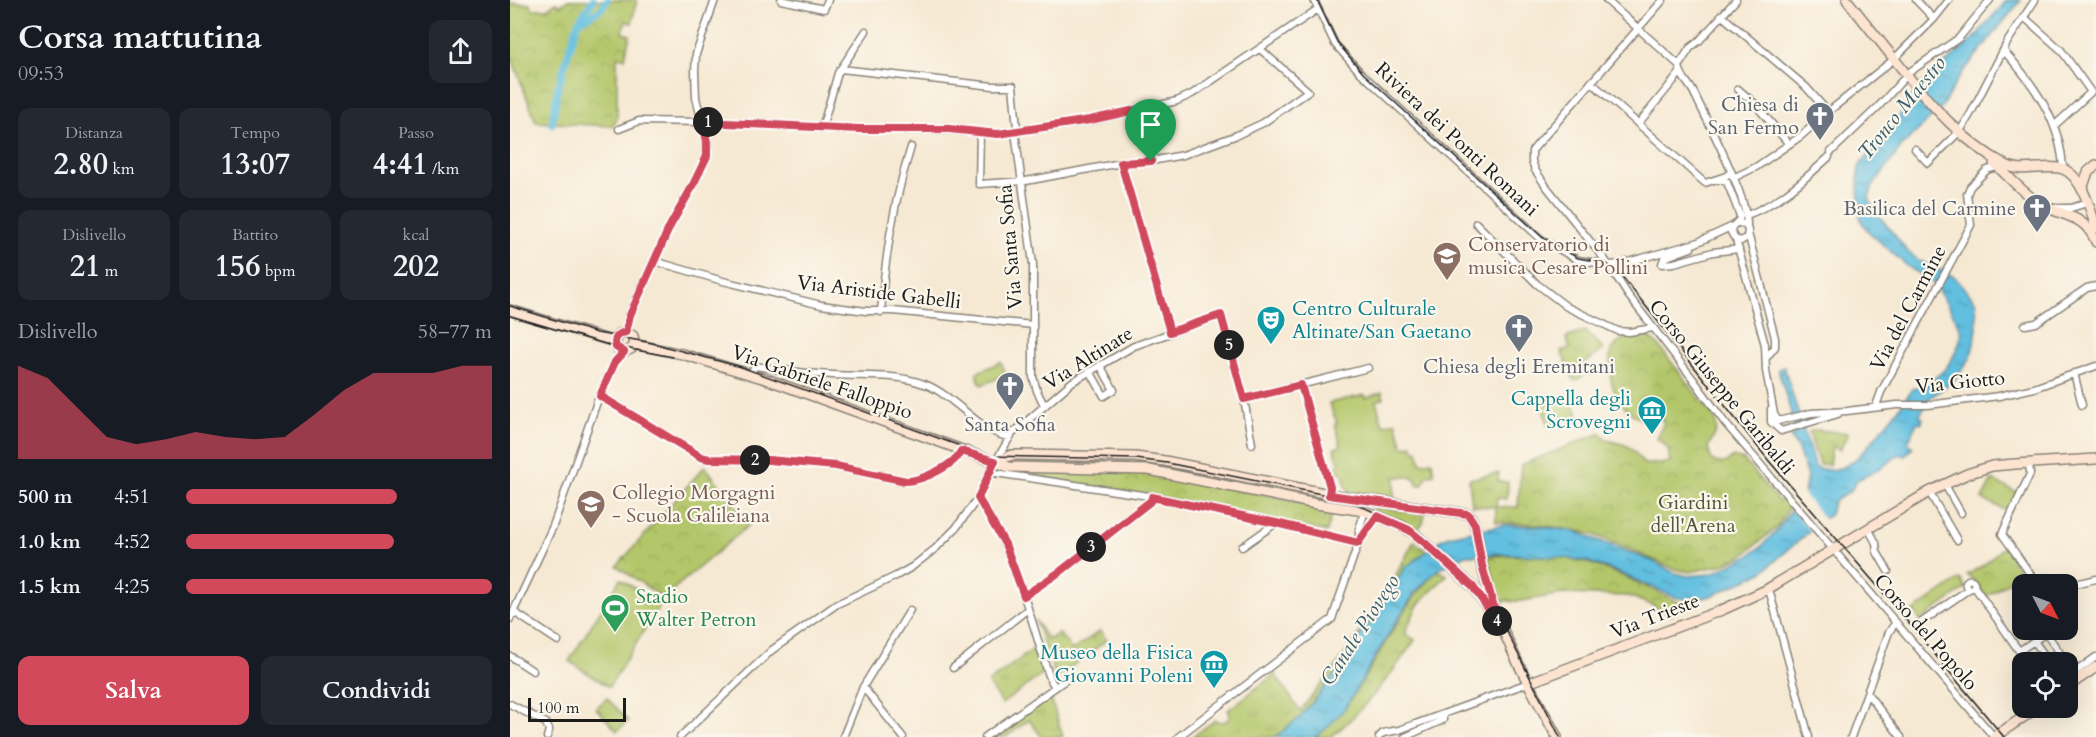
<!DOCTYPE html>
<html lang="it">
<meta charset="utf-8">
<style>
body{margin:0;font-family:Cardo,serif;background:#242831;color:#f1f3f6;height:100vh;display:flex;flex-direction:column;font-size:22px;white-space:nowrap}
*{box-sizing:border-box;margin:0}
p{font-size:20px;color:#9ea1a6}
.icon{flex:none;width:33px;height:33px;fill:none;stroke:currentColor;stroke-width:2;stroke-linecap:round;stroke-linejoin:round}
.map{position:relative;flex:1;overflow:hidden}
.details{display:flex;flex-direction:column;background:#171b24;width:510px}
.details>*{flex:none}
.needle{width:39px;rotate:132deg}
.buttons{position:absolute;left:1502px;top:574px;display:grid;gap:12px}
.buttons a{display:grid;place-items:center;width:66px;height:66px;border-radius:12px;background:#171b24;box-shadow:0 6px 24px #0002;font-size:30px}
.scale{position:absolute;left:18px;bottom:15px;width:98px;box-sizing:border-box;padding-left:6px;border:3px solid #1c1c1c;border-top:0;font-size:16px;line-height:21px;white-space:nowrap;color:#1c1c1c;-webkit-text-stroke:4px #fbf7ec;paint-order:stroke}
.pin{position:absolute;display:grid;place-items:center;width:51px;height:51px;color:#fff;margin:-62px -26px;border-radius:50% 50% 50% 0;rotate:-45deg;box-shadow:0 0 6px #0007}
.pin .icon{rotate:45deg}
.km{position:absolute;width:30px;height:30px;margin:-15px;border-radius:50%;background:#222;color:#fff;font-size:16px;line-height:30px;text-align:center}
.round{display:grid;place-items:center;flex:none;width:63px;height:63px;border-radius:12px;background:#242831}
.headline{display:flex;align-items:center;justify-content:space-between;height:102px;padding:0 18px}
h1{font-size:33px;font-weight:700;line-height:45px}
.metrics{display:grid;grid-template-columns:repeat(3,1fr);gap:9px;height:102px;padding:6px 18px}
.metrics div{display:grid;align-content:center;border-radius:12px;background:#242831;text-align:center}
.metrics b{font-size:30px;font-weight:700}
.metrics small{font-size:16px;font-weight:400}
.metrics p{font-size:16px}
.chart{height:168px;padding:12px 18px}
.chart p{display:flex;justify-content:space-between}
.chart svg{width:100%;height:108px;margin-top:6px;fill:#d1495b;opacity:.7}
.action{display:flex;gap:12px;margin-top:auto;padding:12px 18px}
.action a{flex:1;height:69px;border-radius:12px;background:#d1495b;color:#fff;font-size:24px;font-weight:700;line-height:69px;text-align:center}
.action a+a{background:#242831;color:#f1f3f6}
ul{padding:0 18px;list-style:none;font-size:20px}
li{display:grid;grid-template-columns:96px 72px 1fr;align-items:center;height:45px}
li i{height:15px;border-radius:8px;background:#d1495b}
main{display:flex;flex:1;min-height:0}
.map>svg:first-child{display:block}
.grass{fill:url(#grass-tufts);stroke:#687142;stroke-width:1.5}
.park{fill:url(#park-crowns);stroke:#687142;stroke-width:1.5}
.garden{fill:#b3c669;stroke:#687142;stroke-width:1.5}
.water{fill:url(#water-ripples);stroke:#3f6e7e;stroke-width:1.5}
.pier{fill:#f6e9d3}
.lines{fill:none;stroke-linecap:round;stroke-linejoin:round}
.canal{stroke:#62bfe0;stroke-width:7}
.street-casing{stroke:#898278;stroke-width:9}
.secondary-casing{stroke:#898278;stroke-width:12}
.street{stroke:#fff;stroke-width:6}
.secondary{stroke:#fde4d1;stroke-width:9}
.tram{stroke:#1c1c1c;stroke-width:1.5}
.route-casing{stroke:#fff;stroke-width:12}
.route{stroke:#d1495b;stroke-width:8}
.labels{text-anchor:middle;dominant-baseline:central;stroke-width:4.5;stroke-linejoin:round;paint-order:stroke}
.worship-label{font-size:20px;fill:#5b616d;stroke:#fbf7ec;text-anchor:end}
.street-label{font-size:20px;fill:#1c1c1c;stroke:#fbf7ec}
.education-label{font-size:20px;fill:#785e54;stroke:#fbf7ec;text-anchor:start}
.culture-label{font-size:20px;fill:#0d838f;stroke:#fbf7ec;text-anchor:end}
.park-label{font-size:20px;fill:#515837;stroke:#fbf7ec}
.leisure-label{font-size:20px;fill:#27864d;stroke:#fbf7ec;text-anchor:start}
.water-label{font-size:21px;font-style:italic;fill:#385d6a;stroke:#fbf7ec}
</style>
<main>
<section class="details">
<div class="headline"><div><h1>Corsa mattutina</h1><p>09:53</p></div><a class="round"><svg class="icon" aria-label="share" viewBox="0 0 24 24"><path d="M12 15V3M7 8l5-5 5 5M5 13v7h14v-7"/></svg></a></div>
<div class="metrics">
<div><p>Distanza</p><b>2.80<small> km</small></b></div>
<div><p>Tempo</p><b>13:07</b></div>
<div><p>Passo</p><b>4:41<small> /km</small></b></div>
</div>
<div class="metrics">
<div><p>Dislivello</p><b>21<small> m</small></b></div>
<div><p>Battito</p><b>156<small> bpm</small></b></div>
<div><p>kcal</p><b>202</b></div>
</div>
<div class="chart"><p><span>Dislivello</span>58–77 m</p>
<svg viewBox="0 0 160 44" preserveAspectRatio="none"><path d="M0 44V6L10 11L20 23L30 35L40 38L50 36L60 33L70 35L80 36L90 35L100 26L110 16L120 9L130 9L140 9L150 6L160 6V44z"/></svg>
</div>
<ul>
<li><b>500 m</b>4:51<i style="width:69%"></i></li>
<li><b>1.0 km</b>4:52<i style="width:68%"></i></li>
<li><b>1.5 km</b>4:25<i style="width:100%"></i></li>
</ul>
<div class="action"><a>Salva</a><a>Condividi</a></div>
</section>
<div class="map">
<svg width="1586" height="737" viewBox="0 0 1586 737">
<defs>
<pattern id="grass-tufts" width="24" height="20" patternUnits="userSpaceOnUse" patternTransform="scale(1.5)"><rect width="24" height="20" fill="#b3c669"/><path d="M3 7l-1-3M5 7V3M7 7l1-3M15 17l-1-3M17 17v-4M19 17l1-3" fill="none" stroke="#99aa5a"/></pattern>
<pattern id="park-crowns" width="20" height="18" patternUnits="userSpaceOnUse" patternTransform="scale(1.5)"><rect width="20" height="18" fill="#b3c669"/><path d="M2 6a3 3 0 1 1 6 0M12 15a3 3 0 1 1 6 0" fill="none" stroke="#99aa5a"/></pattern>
<pattern id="water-ripples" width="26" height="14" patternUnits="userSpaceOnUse" patternTransform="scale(1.5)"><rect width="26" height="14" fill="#62bfe0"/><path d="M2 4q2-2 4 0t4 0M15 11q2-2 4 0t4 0" fill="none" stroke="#509ab5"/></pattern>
</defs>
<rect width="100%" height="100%" fill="#fbf7ec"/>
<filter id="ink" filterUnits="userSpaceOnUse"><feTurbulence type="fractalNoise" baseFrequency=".0167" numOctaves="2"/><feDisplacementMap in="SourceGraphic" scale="12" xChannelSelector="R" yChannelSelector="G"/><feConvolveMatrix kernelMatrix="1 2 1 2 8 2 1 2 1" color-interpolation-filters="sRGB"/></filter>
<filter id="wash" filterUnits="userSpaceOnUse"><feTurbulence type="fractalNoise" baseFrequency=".008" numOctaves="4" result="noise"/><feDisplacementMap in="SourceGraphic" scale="24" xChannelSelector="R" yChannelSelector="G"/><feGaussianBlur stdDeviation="1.35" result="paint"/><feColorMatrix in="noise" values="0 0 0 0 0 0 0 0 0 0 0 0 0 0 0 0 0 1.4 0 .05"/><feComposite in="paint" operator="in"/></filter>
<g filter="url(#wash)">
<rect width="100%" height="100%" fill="#f6e9d3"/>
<!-- grass -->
<path class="grass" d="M 1075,331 L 1094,349 L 1077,362 C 1076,371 1074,378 1064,381 L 1051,351 L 1060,348 L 1056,338 Z
M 1060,394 L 1068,415 L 1039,426 L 1031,405 Z
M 1306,430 L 1338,433 L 1330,450 L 1322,446 L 1319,465 L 1309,464 L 1299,432 Z
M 504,459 L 629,462 L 817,498 L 816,501 L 629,464 L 503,461 Z
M 989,473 L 988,482 L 998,482 L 997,499 L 987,498 L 986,507 L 962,506 L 959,479 Z
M 865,507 L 915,514 L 913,523 L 907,530 L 862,510 Z
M 904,541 L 917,552 L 895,568 L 827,671 L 808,696 L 789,718 L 765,737 L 682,737 L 705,720 L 710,722 L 717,721 L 720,715 L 718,710 L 765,674 L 790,711 L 830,661 L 875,596 Z
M 927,570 L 937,575 L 908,605 L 896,630 L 896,634 L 905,640 C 880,676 855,709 821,737 L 806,737 C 858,694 878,619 927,570 Z
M 525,620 L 538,640 L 549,633 L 562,650 L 590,631 L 597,640 L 546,678 Z
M 526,647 L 534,673 L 492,704 L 478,683 Z
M 540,696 L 553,737 L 532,737 L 519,720 L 496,737 L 483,737 Z"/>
<!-- park -->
<path class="park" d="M 58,0 L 127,0 L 122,23 L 115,22 L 113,33 L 120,35 L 115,58 L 107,57 L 107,119 L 102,126 L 26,122 L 0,53 L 0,3 L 20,4 L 23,9 L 37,9 L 46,2 L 50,6 Z
M 1121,335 L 1138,337 L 1149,346 L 1205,418 C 1209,434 1204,434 1198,447 L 1201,459 C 1209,465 1217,464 1223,457 L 1234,460 L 1268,501 L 1274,500 L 1279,508 L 1267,527 L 1232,556 L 1211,565 L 1180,572 L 1165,569 L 1085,535 L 1062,530 L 1021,524 L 986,522 L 986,507 L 1008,507 L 1011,465 L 1091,433 C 1097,444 1108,441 1117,446 C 1124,449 1129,458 1134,464 L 1151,464 L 1160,462 L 1158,448 L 1147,439 L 1154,422 C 1151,418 1141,414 1136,416 L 1134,421 C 1105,407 1096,380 1101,350 L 1110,341 Z
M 195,466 L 239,525 L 153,598 L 107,566 Z
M 525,467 L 630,471 L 823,508 L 817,532 C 720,509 623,493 525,477 Z
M 1492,548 L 1495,548 L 1520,585 L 1514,585 L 1507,576 L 1476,597 L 1464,580 L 1457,575 L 1475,564 Z
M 1002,555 C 1025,556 1050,555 1072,561 C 1109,572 1144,591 1179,607 L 1169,609 L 1160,615 L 1146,607 L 1119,596 L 1052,594 L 1012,601 L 989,601 L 978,556 Z
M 1450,579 L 1456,588 L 1410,621 L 1407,615 L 1401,613 Z"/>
<!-- garden -->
<path class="garden" d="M 491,362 L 496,375 L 471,385 L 466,373 Z
M 872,392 L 874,398 L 866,401 L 873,425 L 886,422 L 893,447 L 903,445 L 904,451 L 908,450 L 911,463 L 922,461 L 924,474 L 916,476 L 916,480 L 913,481 L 913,485 L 907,485 L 906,480 L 902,477 L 885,477 L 884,499 L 838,492 L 832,472 L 829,472 L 827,465 L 830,464 L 824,448 L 831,446 L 825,424 L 827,423 L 819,403 L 855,395 L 856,398 Z
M 1482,480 L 1508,493 L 1499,512 L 1472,499 Z
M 110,579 L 151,604 L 99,687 L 59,661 Z
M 97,698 L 118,721 L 107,731 L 86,708 Z"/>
<!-- water -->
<path class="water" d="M 1497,0 L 1511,0 L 1450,76 L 1431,108 L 1392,146 L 1363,186 L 1359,198 L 1365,211 L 1399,253 L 1410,261 L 1444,276 L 1466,302 L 1467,329 L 1461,357 L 1446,379 L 1420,398 L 1409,417 L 1413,418 L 1412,423 L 1407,422 L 1398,443 L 1403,447 L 1395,456 L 1390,454 L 1368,470 L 1347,480 L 1341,491 L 1323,502 L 1320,514 L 1252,572 L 1204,595 L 1183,601 L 1165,597 L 1100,569 L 1074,561 L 1047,557 L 996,554 L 956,555 L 927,570 L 905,593 L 883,627 L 836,707 L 818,727 L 806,737 L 765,737 L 789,718 L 808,696 L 827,671 L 895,568 L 932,539 L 939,536 L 993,525 L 1027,526 L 1064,531 L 1142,561 L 1165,573 L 1178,576 L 1201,574 L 1238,556 L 1251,547 L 1268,529 L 1294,493 L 1297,477 L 1288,449 L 1280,436 L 1287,433 L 1268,369 L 1274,367 L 1305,467 C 1338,481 1359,444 1376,424 C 1386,413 1394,402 1402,389 C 1429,382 1446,361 1452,333 L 1442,312 L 1423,283 L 1397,266 L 1359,232 L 1352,223 L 1349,212 L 1348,175 L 1349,167 L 1353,161 L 1383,129 L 1392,111 L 1411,85 L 1464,38 Z"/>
<!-- pier -->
<path class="pier" d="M 1291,491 L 1293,491 L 1294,495 L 1316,521 L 1302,532 L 1280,507 Z"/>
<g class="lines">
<!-- canal -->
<path class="canal" d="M 72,20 L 90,10 L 97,0
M 42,124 L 48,87 L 68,22 L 83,0"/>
</g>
</g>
<g filter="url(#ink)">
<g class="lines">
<!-- street casing -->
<g class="street-casing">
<path id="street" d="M 271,0 L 314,9 L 318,0
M 804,0 L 825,44 L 850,72 L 1031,239 L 1068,260 L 1099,265 L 1111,264 L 1186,243 L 1223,226
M 1096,0 L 1169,65 C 1170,77 1179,83 1184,93 C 1198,123 1238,197 1237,226
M 1153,0 L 1026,146 L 1022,151 L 1022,161 L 1025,170 L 1036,186 L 1099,265 L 1118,295 L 1183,379 L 1215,423 L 1484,737
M 1406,0 L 1424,19
M 1211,15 L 1296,87 L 1318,112
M 1514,17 L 1551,50 L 1581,92 L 1544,126
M 1494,51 C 1524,84 1551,122 1553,169
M 1169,65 L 1180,48 L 1189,41 L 1226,0
M 331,69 L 483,86 L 503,86 L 507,128 L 505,132 L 523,264 L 523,377 L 527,391 L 534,405
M 1401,71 L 1449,38 L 1480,0
M 1081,82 L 1195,183 L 1216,176 L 1221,172
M 1228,89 L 1244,103 L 1279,144
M 630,109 L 641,161
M 1128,124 L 1170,73
M 312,128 L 328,73 L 356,31
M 109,129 L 129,121 L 195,122 L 349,129 L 439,130 L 488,134 L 580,121 L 667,101 L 682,94 L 808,9
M 470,132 L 469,184 L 516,181 L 611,163 L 641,161 L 673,155 L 727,135 L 753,123 L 798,91 L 750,49
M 1405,149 L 1418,163
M 1321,152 L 1368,107 L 1397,75
M 611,163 L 660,332
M 1418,163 L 1450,131 L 1461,113 L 1498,41 L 1525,0
M 1223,178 L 1246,167 L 1291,136 L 1318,112 L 1383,60 L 1424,19 L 1439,0
M 1209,180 L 1217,182 L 1230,216 L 1229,220 L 1222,227 L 1221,232 L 1225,239 L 1231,241 L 1237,237 L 1238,230 L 1235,224 L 1228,223
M 1543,208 L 1561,208 L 1577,203
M 1237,215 C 1269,203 1295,179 1319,157
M 966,223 L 1027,284 L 1057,307 L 1108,331 L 1119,332 L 1143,328
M 1238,233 L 1265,338 L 1265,347 L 1257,357
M 1226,240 L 1255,345 L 1256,371 L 1264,414 L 1268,421 L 1301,413 L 1337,411 L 1387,405 L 1418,405 L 1489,396 L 1524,388 L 1586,366
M 1181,248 L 1154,258 L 1152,264 L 1164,263 L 1203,252 L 1229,249
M 144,261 L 213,281 L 311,305 L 356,311 L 383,311 L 523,325
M 371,312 C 375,256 384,200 401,147
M 1515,325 L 1526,323 L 1577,288 L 1586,286
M 116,332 L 119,315 L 160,226 L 181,189 L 197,156 L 197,142 L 186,98 L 185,71 L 186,54 L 205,0
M 580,371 L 594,396 L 604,390 L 590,365
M 1564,373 L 1572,405
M 240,374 L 245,366 C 271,370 297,374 323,375 C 354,377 384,373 414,384 C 442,393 472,434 499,437
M 791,385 L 820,487 L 819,494
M 90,396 L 191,457 L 199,459 L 259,460 L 326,466 L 396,481 C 412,481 445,465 451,451
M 734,399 L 858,368
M 1366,406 L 1371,392 L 1461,225 L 1457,194 L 1460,187 L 1477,170 L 1490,166
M 1261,409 L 1261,422 L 1271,431 L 1328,414
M 1519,463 L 1520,474 L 1492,534 L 1528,585
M 479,472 L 652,498 L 766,523 L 848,543
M 1434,483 L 1451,513
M 1419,492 L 1447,540
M 468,498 C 505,552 520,617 540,679 L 545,687
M 1358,528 L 1366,543 L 1367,552 L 1378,571
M 849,541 L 867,516
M 732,547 L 766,523
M1455.5 584a4.5 4.5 0 1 1 9 0a4.5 4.5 0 1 1-9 0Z
M 1464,586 L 1509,651 L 1524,641
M 1557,586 L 1586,579
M 1256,590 L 1260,593 L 1299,737
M 514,596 L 551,571 L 642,500 L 642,497
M 4,612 L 48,641
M 0,619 L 43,526 L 87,402 L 105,362 L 113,352
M 1409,624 L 1459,589
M 0,656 L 23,671
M 1540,663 L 1524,641 L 1536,633 L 1557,663
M 443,668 L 518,609
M 1557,678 L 1586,657
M 353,687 L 393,737
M 1357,693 L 1391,737
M 0,704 L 36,723 L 39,730 L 37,737
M 170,737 L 262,650 L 327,604 L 386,576 L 402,567 L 426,548 L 446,528 L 468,498 L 479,472 L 502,434 L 562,382 L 624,346 L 711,315 L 734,399 L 742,444
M 333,737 L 353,687 L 400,610
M 475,737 L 561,676
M 668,737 L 822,619 L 849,541 L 849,529 L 855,511
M 869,737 L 873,733 L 889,730 L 1018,683
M 895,737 L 933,720 L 933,714
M 1341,737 L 1379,632 L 1386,622"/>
</g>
<!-- secondary casing -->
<g class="secondary-casing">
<path id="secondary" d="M 1337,0 L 1393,70
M 1396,74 C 1424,108 1455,143 1494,164 C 1504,170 1515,169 1526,168 C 1534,168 1545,166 1553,169 C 1572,176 1581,211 1586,228
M 1484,163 C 1498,176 1511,191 1526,201 C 1550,218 1573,211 1586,242
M 1572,189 L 1578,172 L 1586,165
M 0,310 L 105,342
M 105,342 L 109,334 L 116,332 L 123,336 L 125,344
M 105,342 L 108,349 L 113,352 L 121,349 L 125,344
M 125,344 L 172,354 L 259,380 L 499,467 L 639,470 L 806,504 L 855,511 L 892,526 L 906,535 L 963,587 L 989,624
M 485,461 L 502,455 L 510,455 L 625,457 L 655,461 L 824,495 L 958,514 C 970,527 968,550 972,567 C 987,628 1017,682 1047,737
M 1018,683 L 1212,610 L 1256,590 L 1419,492 L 1457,474 L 1482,466 L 1505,464 L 1586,459
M 1557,687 L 1586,667
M 1484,737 L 1527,708"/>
</g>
<!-- street -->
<use href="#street" class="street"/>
<!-- secondary -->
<use href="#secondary" class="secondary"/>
<!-- tram -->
<path class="tram" d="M 807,0 L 827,42 L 853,73 L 1032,237 L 1068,258 L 1096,263 L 1111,275 L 1259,461 L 1370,589 L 1494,737
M 0,306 L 87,333 L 142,343 L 231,367 L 478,456 L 626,459 L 657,463 L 836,499 L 905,531 L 961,583 L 993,624 L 1050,737
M 0,316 L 99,345 L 163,357"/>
</g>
</g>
<g class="lines" filter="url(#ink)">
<!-- route casing -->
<g class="route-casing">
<path id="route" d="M 630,109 L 641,161 L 611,163 L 660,332 L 711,315 L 734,399 L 791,385 L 820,487 L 819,495 L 958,514 L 965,525 L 972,566 L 989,624 L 963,587 L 915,543 L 899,530 L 867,516 L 848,543 L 766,523 L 642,497 L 642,500 L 551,571 L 514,596 L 495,544 L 468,498 L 485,461 L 451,451 C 445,465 412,481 396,481 L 326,466 L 259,460 L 199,459 L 191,457 L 90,396 L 105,362 L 114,352 L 106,347 C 103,339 108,333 116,332 L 120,315 L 160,226 L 181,189 L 197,156 L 197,142 L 193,122 L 349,129 L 439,129 L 488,134 L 580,120 Z"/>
</g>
<!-- route -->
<use href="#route" class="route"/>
</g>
<!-- icons -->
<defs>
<g id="church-pin" transform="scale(1.5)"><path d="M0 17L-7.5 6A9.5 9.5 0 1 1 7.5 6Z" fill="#6b7280" stroke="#fbf7ec"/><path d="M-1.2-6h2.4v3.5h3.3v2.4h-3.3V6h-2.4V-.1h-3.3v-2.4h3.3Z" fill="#fff"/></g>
<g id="university-pin" transform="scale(1.5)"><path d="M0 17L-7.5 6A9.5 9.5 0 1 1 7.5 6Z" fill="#8d6e63" stroke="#fbf7ec"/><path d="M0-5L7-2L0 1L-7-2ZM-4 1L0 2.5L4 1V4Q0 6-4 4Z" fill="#fff"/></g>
<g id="theatre-pin" transform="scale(1.5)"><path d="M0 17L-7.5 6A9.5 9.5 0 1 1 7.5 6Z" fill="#0f9aa8" stroke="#fbf7ec"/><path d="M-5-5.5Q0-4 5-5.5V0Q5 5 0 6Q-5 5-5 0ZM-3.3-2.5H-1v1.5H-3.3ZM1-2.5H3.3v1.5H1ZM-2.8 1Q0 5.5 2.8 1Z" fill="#fff"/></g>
<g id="museum-pin" transform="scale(1.5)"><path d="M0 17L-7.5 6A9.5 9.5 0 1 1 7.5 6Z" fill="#0f9aa8" stroke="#fbf7ec"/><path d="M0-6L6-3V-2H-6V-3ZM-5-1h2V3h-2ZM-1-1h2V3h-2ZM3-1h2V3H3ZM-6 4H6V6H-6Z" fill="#fff"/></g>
<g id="stadium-pin" transform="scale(1.5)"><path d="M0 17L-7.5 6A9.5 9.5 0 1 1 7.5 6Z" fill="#2e9e5b" stroke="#fbf7ec"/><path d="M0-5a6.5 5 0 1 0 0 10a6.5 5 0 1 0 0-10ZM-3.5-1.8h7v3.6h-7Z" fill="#fff"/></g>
</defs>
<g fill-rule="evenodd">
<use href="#church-pin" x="1310" y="116"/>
<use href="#church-pin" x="1527" y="208"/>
<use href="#university-pin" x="937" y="256"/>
<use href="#theatre-pin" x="761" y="320"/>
<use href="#church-pin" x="1009" y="328"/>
<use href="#church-pin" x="500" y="386"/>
<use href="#museum-pin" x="1142" y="410"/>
<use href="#university-pin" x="81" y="504"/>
<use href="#stadium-pin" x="105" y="608"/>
<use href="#museum-pin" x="704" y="664"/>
</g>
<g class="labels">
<!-- worship labels -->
<g class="worship-label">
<text x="1289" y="104">Chiesa di<tspan x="1289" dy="23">San Fermo</tspan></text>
<text x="1506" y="208">Basilica del Carmine</text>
<text x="1009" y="366" text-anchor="middle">Chiesa degli Eremitani</text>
<text x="500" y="424" text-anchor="middle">Santa Sofia</text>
</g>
<!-- street labels -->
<g class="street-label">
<text transform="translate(947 139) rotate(43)">Riviera dei Ponti Romani</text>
<text transform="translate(500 247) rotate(-95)">Via Santa Sofia</text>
<text transform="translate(369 292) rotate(7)">Via Aristide Gabelli</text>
<text transform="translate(1398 308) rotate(-62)">Via del Carmine</text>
<text transform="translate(578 358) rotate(-32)">Via Altinate</text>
<text transform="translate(312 382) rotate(19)">Via Gabriele Falloppio</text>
<text transform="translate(1450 382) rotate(-6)">Via Giotto</text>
<text transform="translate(1212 387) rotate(51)">Corso Giuseppe Garibaldi</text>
<text transform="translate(1145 616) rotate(-21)">Via Trieste</text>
<text transform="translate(1416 632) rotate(49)">Corso del Popolo</text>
</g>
<!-- education labels -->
<g class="education-label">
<text x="958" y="244">Conservatorio di<tspan x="958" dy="23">musica Cesare Pollini</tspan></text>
<text x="102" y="492">Collegio Morgagni<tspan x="102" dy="23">- Scuola Galileiana</tspan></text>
</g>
<!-- culture labels -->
<g class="culture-label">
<text x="782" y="308" text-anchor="start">Centro Culturale<tspan x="782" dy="23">Altinate/San Gaetano</tspan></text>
<text x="1121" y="398">Cappella degli<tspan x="1121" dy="23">Scrovegni</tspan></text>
<text x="683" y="652">Museo della Fisica<tspan x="683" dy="23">Giovanni Poleni</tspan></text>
</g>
<!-- park labels -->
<g class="park-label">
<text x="1183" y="502">Giardini<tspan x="1183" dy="23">dell'Arena</tspan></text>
</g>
<!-- leisure labels -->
<g class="leisure-label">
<text x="126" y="596">Stadio<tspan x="126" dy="23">Walter Petron</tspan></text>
</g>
<!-- water labels -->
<g class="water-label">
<text transform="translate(1392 108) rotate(-51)">Tronco Maestro</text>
<text transform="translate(850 630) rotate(-57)">Canale Piovego</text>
</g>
</g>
</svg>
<div class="buttons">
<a><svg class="needle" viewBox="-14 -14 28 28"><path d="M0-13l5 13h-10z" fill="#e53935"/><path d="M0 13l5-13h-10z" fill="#9ea1a6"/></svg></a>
<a><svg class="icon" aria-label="locate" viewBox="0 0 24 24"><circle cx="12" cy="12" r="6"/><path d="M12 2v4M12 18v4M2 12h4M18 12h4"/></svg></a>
</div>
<div class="scale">100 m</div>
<div class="pin" style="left:641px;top:161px;background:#1e9e55"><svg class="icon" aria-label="arrive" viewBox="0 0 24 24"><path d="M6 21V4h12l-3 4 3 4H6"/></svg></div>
<b class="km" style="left:198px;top:122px">1</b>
<b class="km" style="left:245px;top:460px">2</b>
<b class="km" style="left:581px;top:547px">3</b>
<b class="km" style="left:987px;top:621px">4</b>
<b class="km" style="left:719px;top:345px">5</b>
</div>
</main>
